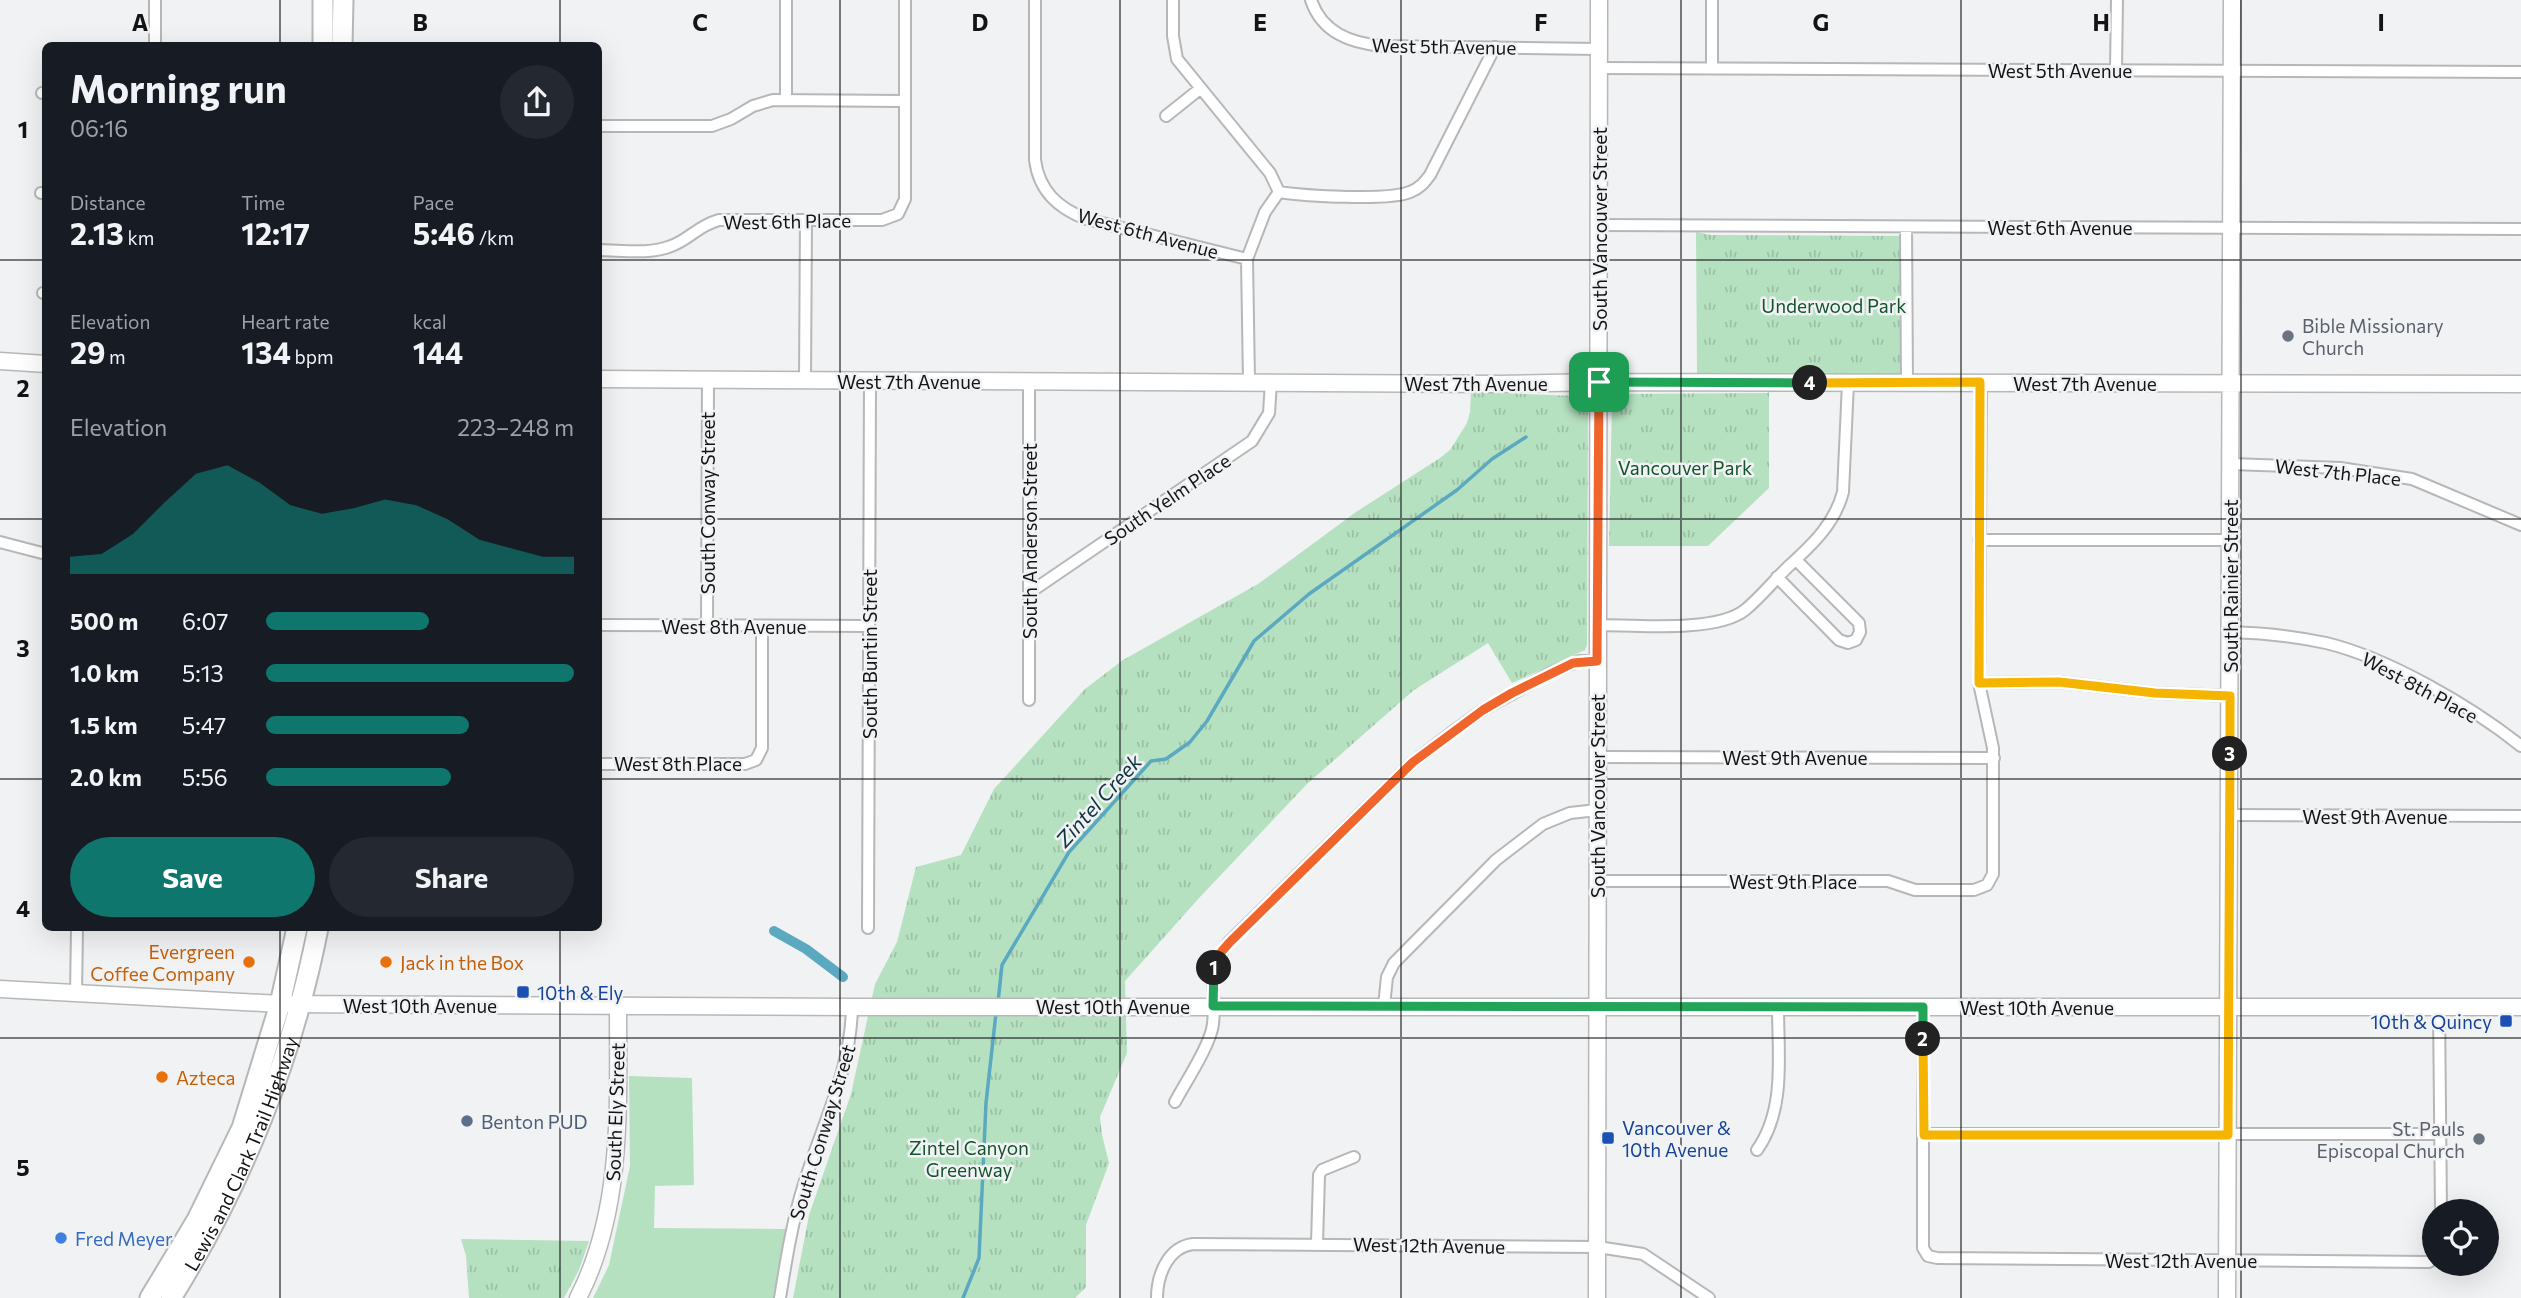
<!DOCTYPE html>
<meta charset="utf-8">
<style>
body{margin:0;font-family:Commissioner,sans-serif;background:#242831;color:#f1f3f6;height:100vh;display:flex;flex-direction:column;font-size:26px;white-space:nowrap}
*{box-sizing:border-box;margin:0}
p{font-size:23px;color:#9ea1a6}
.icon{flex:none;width:38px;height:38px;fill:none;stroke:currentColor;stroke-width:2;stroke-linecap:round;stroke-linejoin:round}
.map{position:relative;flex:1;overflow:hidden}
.drawer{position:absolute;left:42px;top:42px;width:560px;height:889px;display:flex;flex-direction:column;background:#171b24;border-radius:10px;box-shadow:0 7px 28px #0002}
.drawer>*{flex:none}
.controls{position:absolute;left:2422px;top:1199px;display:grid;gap:14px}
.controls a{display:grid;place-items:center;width:77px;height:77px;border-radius:50%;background:#171b24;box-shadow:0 7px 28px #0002;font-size:35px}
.pin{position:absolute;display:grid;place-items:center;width:60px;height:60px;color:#fff;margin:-30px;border-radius:14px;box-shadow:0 4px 10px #0006}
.km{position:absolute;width:35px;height:35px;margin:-18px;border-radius:50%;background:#222;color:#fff;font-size:19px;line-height:35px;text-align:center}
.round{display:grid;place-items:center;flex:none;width:74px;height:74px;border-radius:37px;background:#242831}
.headline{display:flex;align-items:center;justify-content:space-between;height:119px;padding:0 28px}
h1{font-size:38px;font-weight:700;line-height:52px}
.stats{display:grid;grid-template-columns:repeat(3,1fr);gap:10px;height:119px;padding:7px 28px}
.stats div{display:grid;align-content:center}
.stats b{font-size:30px;font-weight:700}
.stats small{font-size:19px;font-weight:400}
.stats p{font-size:19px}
.chart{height:196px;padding:14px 28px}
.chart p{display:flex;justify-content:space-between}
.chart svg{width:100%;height:126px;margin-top:7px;fill:#0f766e;opacity:.7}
.button{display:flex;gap:14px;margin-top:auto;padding:14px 28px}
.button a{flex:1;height:80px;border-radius:42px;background:#0f766e;color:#fff;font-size:28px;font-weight:700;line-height:80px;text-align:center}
.button a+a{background:#242831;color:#f1f3f6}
ul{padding:0 28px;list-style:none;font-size:23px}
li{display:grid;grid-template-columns:112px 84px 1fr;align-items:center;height:52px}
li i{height:18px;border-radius:9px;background:#0f766e}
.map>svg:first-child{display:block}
.grass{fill:#b6e1c1}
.park{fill:url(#park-tufts)}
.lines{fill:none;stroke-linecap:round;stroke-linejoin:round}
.stream{stroke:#5ba9c1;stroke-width:3.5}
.canal{stroke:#5ba9c1;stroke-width:10}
.street-casing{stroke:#b6b7b8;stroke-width:14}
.secondary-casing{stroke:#b6b7b8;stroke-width:19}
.highway-casing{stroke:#b6b7b8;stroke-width:23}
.street{stroke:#fff;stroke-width:10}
.secondary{stroke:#fff;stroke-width:16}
.highway{stroke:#fff;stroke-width:19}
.split-1-casing{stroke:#fff;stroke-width:14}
.split-2-casing{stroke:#fff;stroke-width:14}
.split-3-casing{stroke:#fff;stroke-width:14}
.split-4-casing{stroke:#fff;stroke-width:14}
.split-5-casing{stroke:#fff;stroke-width:14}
.split-1{stroke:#f0652b;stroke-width:9}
.split-2{stroke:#22a559;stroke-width:9}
.split-3{stroke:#f5b400;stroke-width:9}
.split-4{stroke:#f5b400;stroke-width:9}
.split-5{stroke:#22a559;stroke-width:9}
.grid{fill:none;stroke:#141415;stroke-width:2;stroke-opacity:0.55}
.worship-dot{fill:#6b7280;stroke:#f1f2f4;stroke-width:2.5}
.food-dot{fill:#e8710a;stroke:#f1f2f4;stroke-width:2.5}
.transit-dot{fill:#1a4fb4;stroke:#f1f2f4;stroke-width:2.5}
.service-dot{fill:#5c6f8a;stroke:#f1f2f4;stroke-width:2.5}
.shop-dot{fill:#3f7fe0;stroke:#f1f2f4;stroke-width:2.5}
.labels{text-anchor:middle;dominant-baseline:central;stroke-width:5;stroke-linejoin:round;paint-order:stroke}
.street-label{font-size:19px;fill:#141415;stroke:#f1f2f4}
.park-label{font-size:19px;fill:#13542d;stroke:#f1f2f4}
.worship-label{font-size:19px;fill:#5b616d;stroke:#f1f2f4;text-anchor:start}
.food-label{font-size:19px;fill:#c56008;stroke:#f1f2f4;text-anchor:start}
.transit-label{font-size:19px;fill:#164399;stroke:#f1f2f4;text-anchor:start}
.service-label{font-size:19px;fill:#4e5e75;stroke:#f1f2f4;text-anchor:start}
.shop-label{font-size:19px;fill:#366cbe;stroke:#f1f2f4;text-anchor:start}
.water-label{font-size:21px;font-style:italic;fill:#103540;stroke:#f1f2f4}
.grid-label{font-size:23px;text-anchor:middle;font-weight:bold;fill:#141415;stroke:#f1f2f4;stroke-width:5;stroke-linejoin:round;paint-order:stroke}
</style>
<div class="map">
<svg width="2521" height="1298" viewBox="0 0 2521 1298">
<defs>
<pattern id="park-tufts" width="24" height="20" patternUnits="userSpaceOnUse" patternTransform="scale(1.75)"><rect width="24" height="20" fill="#b6e1c1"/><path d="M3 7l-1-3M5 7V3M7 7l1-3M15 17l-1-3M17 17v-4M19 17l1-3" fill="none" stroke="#9cc0a5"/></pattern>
</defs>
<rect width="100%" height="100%" fill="#f1f2f4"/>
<!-- grass -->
<path class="grass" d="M 629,1076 L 692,1078 L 694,1185 L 655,1186 L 654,1228 L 786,1229 L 773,1298 L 593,1298 L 609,1265 L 630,1166 Z"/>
<!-- park -->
<path class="park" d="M 1696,232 L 1711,235 L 1902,236 L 1903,374 L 1697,373 Z
M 1769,391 L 1769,488 L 1708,546 L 1609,546 L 1612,401 L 1620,394 L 1768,393 Z
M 1471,392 L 1576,396 L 1583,399 L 1588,407 L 1587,645 L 1585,650 L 1512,683 L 1488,643 L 1414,690 L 1307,784 L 1200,897 L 1125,981 L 1127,1053 L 1100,1117 L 1102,1135 L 1109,1163 L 1086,1225 L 1086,1287 L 1075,1298 L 793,1298 L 809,1215 L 851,1094 L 875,984 L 897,942 L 916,867 L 961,855 L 994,789 L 1085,689 L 1123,660 L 1258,584 L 1356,512 L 1440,458 L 1450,450 L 1467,423 L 1470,412 Z
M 461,1239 L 589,1241 L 579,1270 L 564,1298 L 469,1298 L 466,1256 Z"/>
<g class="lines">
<!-- stream -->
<path class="stream" d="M 998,1002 L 1002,965 L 1069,852 L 1151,761 L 1166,759 L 1190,742 L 1207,721 L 1254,641 L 1309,594 L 1457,490 L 1492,459 L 1526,437
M 963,1298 L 979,1258 L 986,1103 L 996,1013"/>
<!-- canal -->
<path class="canal" d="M 774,931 L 806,949 L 843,977"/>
<!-- street casing -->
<g class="street-casing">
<path id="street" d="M 1035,0 L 1035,160 C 1039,191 1058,208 1086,219 L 1247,259
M 1173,0 L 1173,36 L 1177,59 L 1270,173 L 1279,192 L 1265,212 L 1247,259 L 1249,382
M 1311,0 C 1322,33 1351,43 1382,46 L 1599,49
M 1712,0 L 1712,68
M 155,46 L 155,0
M 1599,68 L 2521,72
M 2116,70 L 2117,0
M 42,93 L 46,93
M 786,99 L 786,0
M 1166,116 L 1201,88
M 598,126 L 712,126 L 731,119 L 753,106 L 773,100 L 904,101
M 1279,192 C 1305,196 1388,201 1410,192 C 1420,188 1424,183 1430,175 L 1495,47
M 41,193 L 46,193
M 1599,225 L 2521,229
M 1906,227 L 1907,383
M 598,250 C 621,250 649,255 671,246 C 689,240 697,226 719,220 L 882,220 L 898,214 L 905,199 L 905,0
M 43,293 L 46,293
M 805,381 L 806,220
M 1029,381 L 1029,700
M 2231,464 L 2340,468 L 2412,479 L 2521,525
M 1979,540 L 2230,540
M 0,542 L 46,554
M 1777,577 L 1839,640 L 1848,643 L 1856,640 L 1860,632 L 1859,623 L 1796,560
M 1029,593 L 1252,441 L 1269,413 L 1271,382
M 598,625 L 869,626
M 1597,625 C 1634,625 1716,633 1745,610 C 1761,597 1775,579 1790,565 C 1813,544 1835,523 1843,492 L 1848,383
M 707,626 L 708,380
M 2230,632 C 2262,633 2294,636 2326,643 C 2388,658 2471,706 2521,746
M 1979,683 L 2059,682 L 2155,693 L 2230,696
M 1597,757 L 1994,758
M 598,764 L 745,764 L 756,760 L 762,748 L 762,626
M 2229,815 L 2521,816
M 1598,881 L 1888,881 L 1915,890 L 1974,890 L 1987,885 L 1993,874 L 1993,748 L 1979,683 L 1981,382
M 868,928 L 870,381
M 76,995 L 77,928
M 1384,1006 L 1387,977 L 1394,963 L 1496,860 L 1543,824 L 1570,813 L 1597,810
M 1923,1007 L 1923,1248 L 1928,1256 L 1937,1258 L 2429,1262 L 2434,1259
M 2439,1007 L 2441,1211
M 1175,1102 C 1185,1083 1211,1044 1213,1024 C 1217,989 1204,974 1229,942 L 1413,762 L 1451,733 L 1483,710 L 1548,674 L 1579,661 L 1597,661
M 1924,1134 L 2440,1134
M 1757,1150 C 1786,1109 1778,1055 1778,1007
M 1317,1244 L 1319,1175 L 1322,1170 L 1354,1157
M 780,1298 C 786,1261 792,1223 803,1187 C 821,1127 851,1071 852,1007
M 1157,1298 C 1157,1275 1168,1247 1193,1244 L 1598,1247 L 1643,1254 L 1709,1298"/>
</g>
<!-- secondary casing -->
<g class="secondary-casing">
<path id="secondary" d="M 0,361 L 46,364
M 598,379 L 1499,384 L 1599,382 L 2521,384
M 0,989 L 280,1004 L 852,1007 L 2521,1007
M 578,1298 C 624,1209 618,1103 618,1006
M 1597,1298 L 1599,0
M 2227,1298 L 2232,0"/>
</g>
<!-- highway casing -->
<g class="highway-casing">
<g id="highway">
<path d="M 323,46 L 323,0"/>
<path d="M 342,46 L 343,0"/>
<path d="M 150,1298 L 197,1220 L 242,1128 L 280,1004 L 297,928"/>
<path id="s1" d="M 171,1298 C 241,1186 293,1057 318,928"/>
</g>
</g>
<!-- street -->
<use href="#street" class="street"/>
<!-- secondary -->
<use href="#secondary" class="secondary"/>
<!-- highway -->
<use href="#highway" class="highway"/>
</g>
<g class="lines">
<!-- split-1 casing -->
<g class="split-1-casing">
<path id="split-1" d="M 1214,968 L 1222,951 L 1230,942 L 1413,762 L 1483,710 L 1512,693 L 1573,663 L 1597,661 L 1599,382"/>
</g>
<!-- split-2 casing -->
<g class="split-2-casing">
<path id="split-2" d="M 1214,968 L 1213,1006 L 1923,1007 L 1923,1039"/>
</g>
<!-- split-3 casing -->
<g class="split-3-casing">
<path id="split-3" d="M 1923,1039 L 1924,1135 L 2228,1135 L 2230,754"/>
</g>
<!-- split-4 casing -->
<g class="split-4-casing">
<path id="split-4" d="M 1810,383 L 1980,382 L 1979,683 L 2059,682 L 2155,693 L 2230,696 L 2230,754"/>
</g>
<!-- split-5 casing -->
<g class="split-5-casing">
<path id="split-5" d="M 1599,382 L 1810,383"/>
</g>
<!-- split-1 -->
<use href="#split-1" class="split-1"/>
<!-- split-2 -->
<use href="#split-2" class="split-2"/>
<!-- split-3 -->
<use href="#split-3" class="split-3"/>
<!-- split-4 -->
<use href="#split-4" class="split-4"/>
<!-- split-5 -->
<use href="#split-5" class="split-5"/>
</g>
<!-- grid -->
<path class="grid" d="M 280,0 L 280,46M 560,0 L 560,46M 840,0 L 840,1298M 1120,0 L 1120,1298M 1401,0 L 1401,1298M 1681,0 L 1681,1298M 1961,0 L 1961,1298M 2241,0 L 2241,1298M 0,260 L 46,260M 598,260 L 2521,260M 0,519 L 46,519M 598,519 L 2521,519M 0,779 L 46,779M 598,779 L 2521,779M 280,928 L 280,1298M 560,928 L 560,1298M 0,1038 L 2521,1038"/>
<!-- markers -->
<g class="worship-dot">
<circle cx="2288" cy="336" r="7"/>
<circle cx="2479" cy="1139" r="7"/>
</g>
<g class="food-dot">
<circle cx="249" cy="962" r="7"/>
<circle cx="386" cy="962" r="7"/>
<circle cx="162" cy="1077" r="7"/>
</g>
<g class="transit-dot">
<rect x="516" y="985" width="14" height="14" rx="3.5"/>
<rect x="2499" y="1014" width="14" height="14" rx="3.5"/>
<rect x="1601" y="1131" width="14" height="14" rx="3.5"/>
</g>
<circle class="service-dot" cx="467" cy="1121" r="7"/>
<circle class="shop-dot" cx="61" cy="1238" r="7"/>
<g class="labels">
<!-- street labels -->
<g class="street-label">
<text transform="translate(1444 46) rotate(1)">West 5th Avenue</text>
<text x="2060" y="70">West 5th Avenue</text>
<text transform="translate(787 221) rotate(-1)">West 6th Place</text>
<text x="2060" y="227">West 6th Avenue</text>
<text transform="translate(1599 229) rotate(-90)">South Vancouver Street</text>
<text transform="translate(1148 233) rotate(15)">West 6th Avenue</text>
<text x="909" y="381">West 7th Avenue</text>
<text x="1476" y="383">West 7th Avenue</text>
<text x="2085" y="383">West 7th Avenue</text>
<text transform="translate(2338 472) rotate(6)">West 7th Place</text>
<text transform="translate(1167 499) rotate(-34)">South Yelm Place</text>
<text transform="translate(707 503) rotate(-90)">South Conway Street</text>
<text transform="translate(1029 541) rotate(-90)">South Anderson Street</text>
<text transform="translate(2230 586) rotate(-90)">South Rainier Street</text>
<text x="734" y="626">West 8th Avenue</text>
<text transform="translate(869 654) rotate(-90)">South Buntin Street</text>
<text transform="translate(2420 687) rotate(28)">West 8th Place</text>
<text x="1795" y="757">West 9th Avenue</text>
<text x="678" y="763">West 8th Place</text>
<text transform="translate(1597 796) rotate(-90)">South Vancouver Street</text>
<text x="2375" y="816">West 9th Avenue</text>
<text x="1793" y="881">West 9th Place</text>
<text x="420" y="1005">West 10th Avenue</text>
<text x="1113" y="1006">West 10th Avenue</text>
<text x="2037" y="1007">West 10th Avenue</text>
<text transform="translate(615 1112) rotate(-88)">South Ely Street</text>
<text transform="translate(822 1132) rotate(-73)">South Conway Street</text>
<text stroke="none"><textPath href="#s1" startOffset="161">Lewis and Clark Trail Highway</textPath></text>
<text transform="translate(1429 1245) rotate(1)">West 12th Avenue</text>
<text x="2181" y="1260">West 12th Avenue</text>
</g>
<!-- park labels -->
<g class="park-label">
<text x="1834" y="305">Underwood Park</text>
<text x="1685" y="467">Vancouver Park</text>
<text x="969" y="1147">Zintel Canyon<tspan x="969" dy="22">Greenway</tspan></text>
</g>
<!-- worship labels -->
<g class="worship-label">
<text x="2302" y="325">Bible Missionary<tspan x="2302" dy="22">Church</tspan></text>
<text x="2465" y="1128" text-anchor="end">St. Pauls<tspan x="2465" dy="22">Episcopal Church</tspan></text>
</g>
<!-- food labels -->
<g class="food-label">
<text x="235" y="951" text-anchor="end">Evergreen<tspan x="235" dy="22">Coffee Company</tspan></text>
<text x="400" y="962">Jack in the Box</text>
<text x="176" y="1077">Azteca</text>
</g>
<!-- transit labels -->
<g class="transit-label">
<text x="537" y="992">10th &amp; Ely</text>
<text x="2492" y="1021" text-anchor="end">10th &amp; Quincy</text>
<text x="1622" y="1127">Vancouver &amp;<tspan x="1622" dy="22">10th Avenue</tspan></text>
</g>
<!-- service labels -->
<g class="service-label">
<text x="481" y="1121">Benton PUD</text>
</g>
<!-- shop labels -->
<g class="shop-label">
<text x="75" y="1238">Fred Meyer</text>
</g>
<!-- water labels -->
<g class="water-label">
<text transform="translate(1098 800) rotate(-48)">Zintel Creek</text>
</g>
</g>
<g class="grid-label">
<text x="140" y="31">A</text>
<text x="420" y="31">B</text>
<text x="700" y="31">C</text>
<text x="980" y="31">D</text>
<text x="1260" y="31">E</text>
<text x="1541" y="31">F</text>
<text x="1821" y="31">G</text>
<text x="2101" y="31">H</text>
<text x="2381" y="31">I</text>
<text x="23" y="138">1</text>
<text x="23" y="397">2</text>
<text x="23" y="657">3</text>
<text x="23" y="917">4</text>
<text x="23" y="1176">5</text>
</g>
</svg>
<div class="controls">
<a><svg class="icon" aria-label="locate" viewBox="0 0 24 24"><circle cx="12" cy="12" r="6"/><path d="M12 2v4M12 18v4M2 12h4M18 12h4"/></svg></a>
</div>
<div class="pin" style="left:1599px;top:382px;background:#1e9e55"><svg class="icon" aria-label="arrive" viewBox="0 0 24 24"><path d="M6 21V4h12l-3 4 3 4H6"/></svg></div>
<b class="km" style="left:1214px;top:968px">1</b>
<b class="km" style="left:1923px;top:1039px">2</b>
<b class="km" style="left:2230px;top:754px">3</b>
<b class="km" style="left:1810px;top:383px">4</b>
<section class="drawer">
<div class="headline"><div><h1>Morning run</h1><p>06:16</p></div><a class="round"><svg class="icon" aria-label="share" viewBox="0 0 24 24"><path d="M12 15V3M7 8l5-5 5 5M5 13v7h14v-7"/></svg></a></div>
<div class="stats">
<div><p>Distance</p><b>2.13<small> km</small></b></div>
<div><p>Time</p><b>12:17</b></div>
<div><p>Pace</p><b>5:46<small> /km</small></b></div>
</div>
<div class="stats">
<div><p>Elevation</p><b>29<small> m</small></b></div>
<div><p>Heart rate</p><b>134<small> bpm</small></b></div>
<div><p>kcal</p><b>144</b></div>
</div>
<div class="chart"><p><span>Elevation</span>223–248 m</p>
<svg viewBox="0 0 160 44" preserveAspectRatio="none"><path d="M0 44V38L10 37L20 30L30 19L40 9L50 6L60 12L70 20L80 23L90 21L100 18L110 20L120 25L130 32L140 35L150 38L160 38V44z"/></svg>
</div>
<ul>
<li><b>500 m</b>6:07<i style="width:53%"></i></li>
<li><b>1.0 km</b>5:13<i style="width:100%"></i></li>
<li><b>1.5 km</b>5:47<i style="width:66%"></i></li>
<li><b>2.0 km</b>5:56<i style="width:60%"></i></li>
</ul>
<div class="button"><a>Save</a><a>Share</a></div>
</section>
</div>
